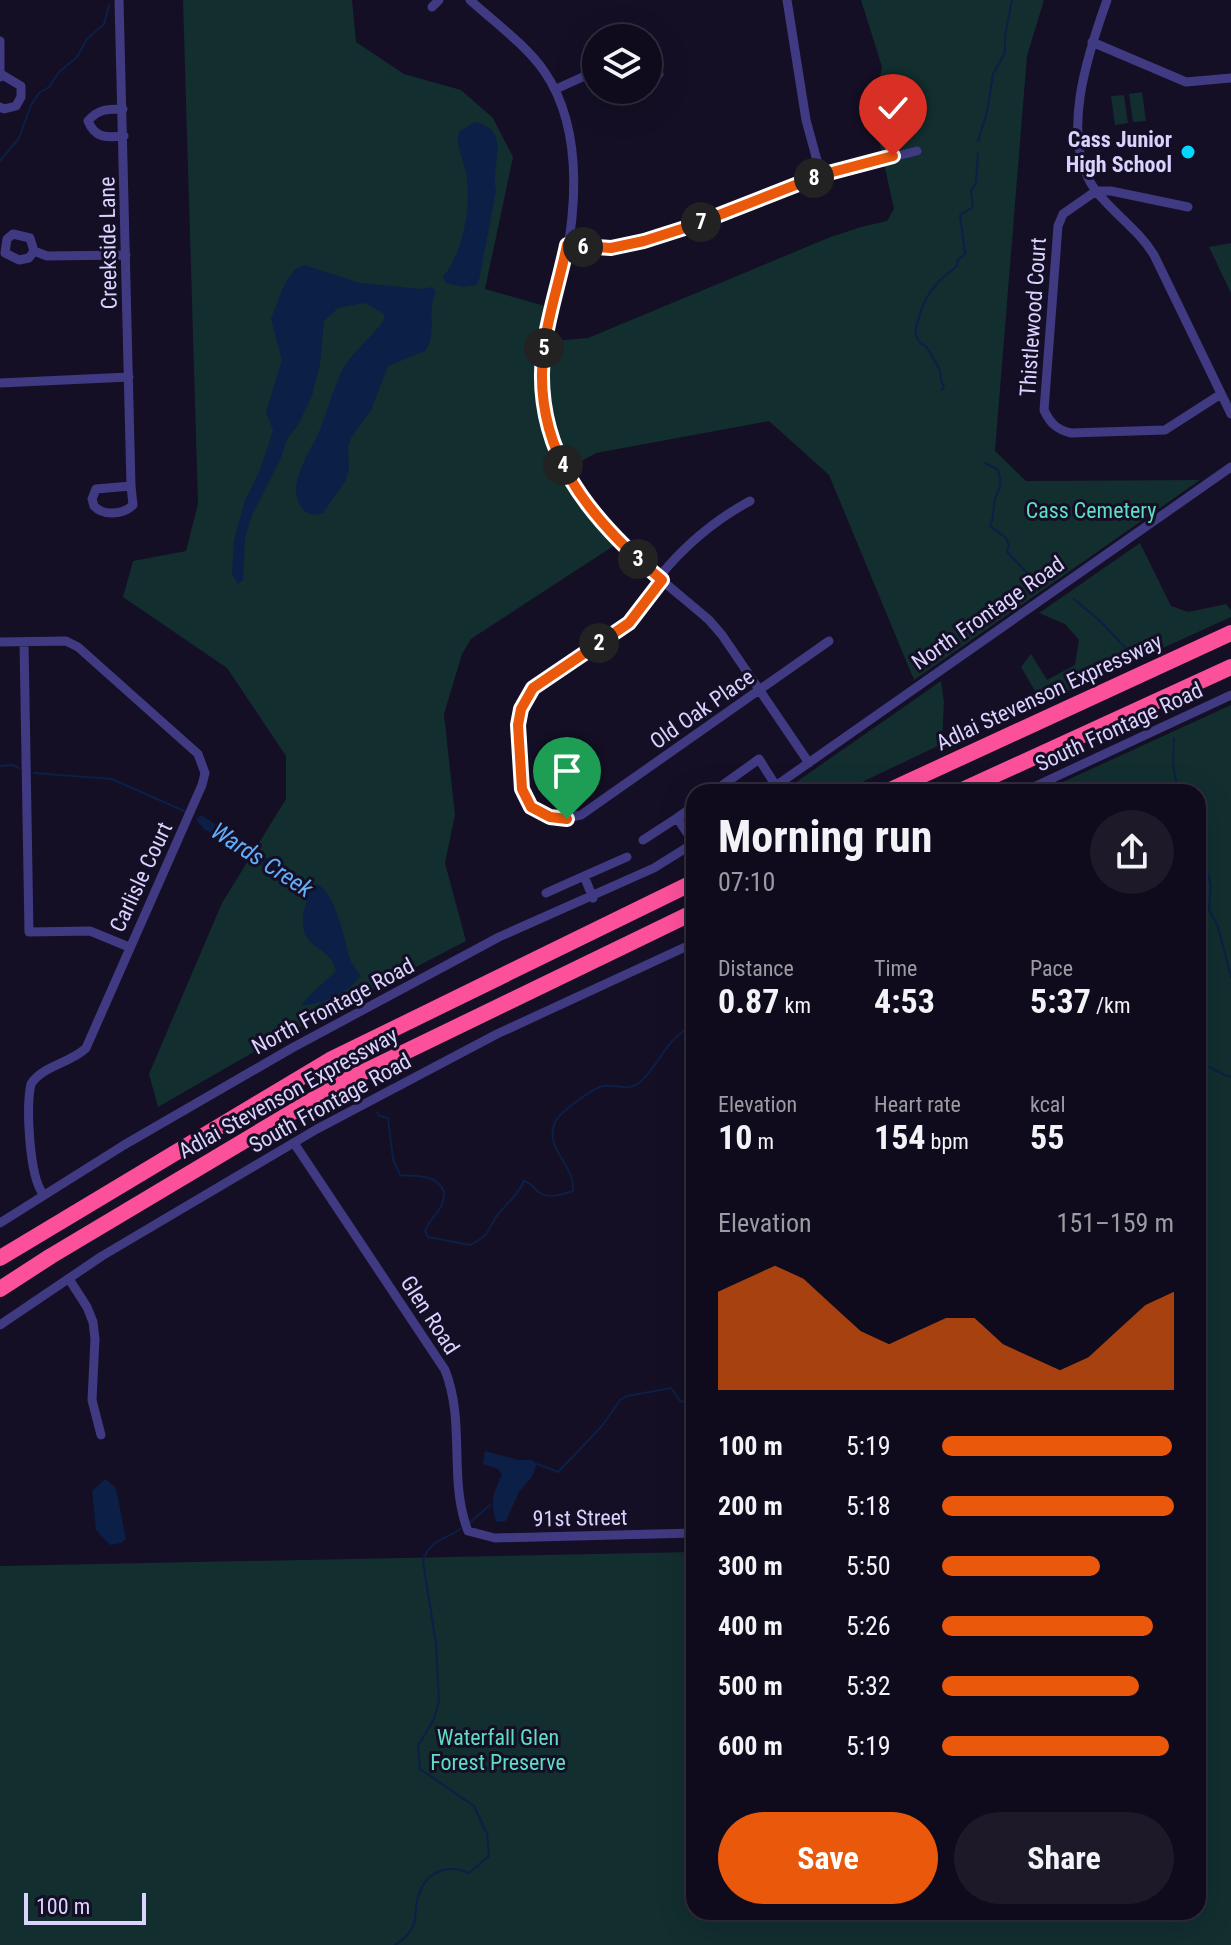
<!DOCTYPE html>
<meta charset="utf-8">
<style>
body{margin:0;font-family:"Roboto Condensed",sans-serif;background:#1d1929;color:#f1f3f6;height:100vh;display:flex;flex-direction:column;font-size:30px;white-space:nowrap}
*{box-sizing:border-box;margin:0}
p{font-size:26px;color:#9b9ba3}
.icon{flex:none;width:44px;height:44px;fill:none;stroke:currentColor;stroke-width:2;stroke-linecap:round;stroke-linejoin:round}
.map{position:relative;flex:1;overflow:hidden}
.side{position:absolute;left:686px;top:784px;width:520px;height:1136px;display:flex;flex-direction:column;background:#0f0b1c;border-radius:24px;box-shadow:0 8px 32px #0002,0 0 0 2px #2f2b3b}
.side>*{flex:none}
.fabs{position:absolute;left:582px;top:24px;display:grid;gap:16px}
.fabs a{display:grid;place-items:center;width:80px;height:80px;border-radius:50%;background:#0f0b1c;box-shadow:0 8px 32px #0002,0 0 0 2px #2f2b3b;font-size:40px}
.scale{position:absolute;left:24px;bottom:20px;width:122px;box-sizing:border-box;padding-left:8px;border:4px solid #dad3ff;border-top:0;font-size:22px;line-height:28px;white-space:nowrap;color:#dad3ff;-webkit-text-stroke:6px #140f25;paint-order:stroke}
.pin{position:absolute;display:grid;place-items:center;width:68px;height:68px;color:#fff;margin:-82px -34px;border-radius:50% 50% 50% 0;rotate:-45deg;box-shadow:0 0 8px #0007}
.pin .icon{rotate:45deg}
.km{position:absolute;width:40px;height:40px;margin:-20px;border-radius:50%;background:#222;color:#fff;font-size:22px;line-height:40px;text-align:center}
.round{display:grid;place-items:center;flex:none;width:84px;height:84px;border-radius:42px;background:#1d1929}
.headline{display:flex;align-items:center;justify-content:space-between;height:136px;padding:0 32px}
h1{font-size:44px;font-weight:700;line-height:60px}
.metrics{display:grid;grid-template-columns:repeat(3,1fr);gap:12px;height:136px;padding:8px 32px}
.metrics div{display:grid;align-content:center}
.metrics b{font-size:34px;font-weight:700}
.metrics small{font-size:22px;font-weight:400}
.metrics p{font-size:22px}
.chart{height:224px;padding:16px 32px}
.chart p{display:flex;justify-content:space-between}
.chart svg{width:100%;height:144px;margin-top:8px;fill:#ea580c;opacity:.7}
.action{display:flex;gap:16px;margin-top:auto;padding:16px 32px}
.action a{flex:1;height:92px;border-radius:48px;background:#ea580c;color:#fff;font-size:32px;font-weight:700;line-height:92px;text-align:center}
.action a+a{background:#1d1929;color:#f1f3f6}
ul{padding:0 32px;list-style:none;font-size:26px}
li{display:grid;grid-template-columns:128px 96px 1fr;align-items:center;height:60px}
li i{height:20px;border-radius:10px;background:#ea580c}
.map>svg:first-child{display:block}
.green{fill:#122e2f}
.water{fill:#0c1f46}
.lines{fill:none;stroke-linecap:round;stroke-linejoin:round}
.stream{stroke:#0c1f46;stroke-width:2}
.street{stroke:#403a83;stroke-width:9}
.highway{stroke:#fd509b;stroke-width:16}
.route-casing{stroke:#fff;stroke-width:16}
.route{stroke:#ea580c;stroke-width:10}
.poi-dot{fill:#03d7fb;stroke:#140f25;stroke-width:3}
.labels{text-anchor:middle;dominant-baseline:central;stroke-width:6;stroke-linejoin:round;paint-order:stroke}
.poi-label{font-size:22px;font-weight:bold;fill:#dad3ff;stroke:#140f25;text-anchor:end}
.street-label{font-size:22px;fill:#dad3ff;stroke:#140f25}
.park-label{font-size:22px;fill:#5fdec4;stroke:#140f25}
.water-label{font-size:24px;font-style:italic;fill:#62affd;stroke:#140f25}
</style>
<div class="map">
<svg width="1231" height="1945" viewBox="0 0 1231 1945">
<rect width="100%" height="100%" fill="#140f25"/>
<!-- green -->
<path class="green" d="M 183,0 L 352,0 L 356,42 L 404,74 L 461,90 L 493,118 L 513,157 L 485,289 L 559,310 L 552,341 L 588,338 L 828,238 L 861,227 L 887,221 L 894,209 L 873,113 L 882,67 L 861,0 L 1044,0 L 1027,56 L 995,451 L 1026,481 L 1200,480 L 914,680 L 829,475 L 769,421 L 596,453 L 560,473 L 590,519 L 615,545 L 471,639 L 462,654 L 444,714 L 455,815 L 445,863 L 466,941 L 266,1045 L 158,1107 L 149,1074 L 222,903 L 286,799 L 286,756 L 227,668 L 123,597 L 133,561 L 186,551 L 198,504 Z
M 1142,92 L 1146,121 L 1133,122 L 1129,94 Z
M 1124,95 L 1128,123 L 1115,125 L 1111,96 Z
M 1231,243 L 1231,293 L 1209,247 Z
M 1140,543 L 1171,606 L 1188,612 L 1226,604 L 1231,610 L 1231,617 L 1042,703 L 1021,667 L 1031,654 L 1047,680 L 1075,665 L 1079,640 L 1065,624 L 1039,613 Z
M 941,681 L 944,702 L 942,744 L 841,792 L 782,792 Z
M 1231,705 L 1231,1945 L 0,1945 L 0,1566 L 694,1552 L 694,1912 L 1198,1912 L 1198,792 L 1041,792 Z"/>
<!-- water -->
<path class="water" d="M 475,122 C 513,132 490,162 496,191 L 479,280 L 476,285 L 463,287 L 446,283 L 443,277 C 462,255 471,208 467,180 C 466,165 457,151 458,136 L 460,131 Z
M 304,265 L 360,283 L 421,289 L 433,287 L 436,293 C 426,311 438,333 425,351 L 388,366 L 371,410 L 351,438 L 348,448 L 349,468 L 346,480 L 323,513 C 314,516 307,515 301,507 C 285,483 313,449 321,427 C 329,406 335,382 346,364 C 355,350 382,327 385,317 L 383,313 L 365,303 L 358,304 L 338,308 L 324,321 L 320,364 L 312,396 L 298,425 L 287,439 L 281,458 L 253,513 L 245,537 L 243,580 L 238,584 L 232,574 L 234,541 L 244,503 L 260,470 L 271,437 L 273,430 L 266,412 L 282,360 L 271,319 L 285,283 L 295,269 Z
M 201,815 L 291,874 L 314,886 L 317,884 C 336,894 344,938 350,959 C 352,965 357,970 360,975 C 348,996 323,1002 301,1006 C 311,992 324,983 336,971 C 330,944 301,951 303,919 C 303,911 307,901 309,893 L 245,855 L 225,839 L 205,830 L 196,820 Z
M 485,1451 L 518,1460 L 532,1460 L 537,1464 L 532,1477 L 519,1492 L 506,1521 L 496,1522 C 490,1502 493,1493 502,1475 L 498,1469 L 483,1464 Z
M 105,1479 L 115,1487 L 117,1493 L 126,1539 L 121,1543 L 110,1545 L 96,1530 L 92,1491 Z"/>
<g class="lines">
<!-- stream -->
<path class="stream" d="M 978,141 L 987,112 L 993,74 L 1005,53 L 1005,36 L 1012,0
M 0,161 L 19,138 L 31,105 L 39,93 L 49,87 L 59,72 L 77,57 L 87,39 L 104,24 L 109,5
M 942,390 L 944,386 C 939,380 942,375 939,369 C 936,363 930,351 926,347 C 920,340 922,348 917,338 C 913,329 918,323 920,314 C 926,292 940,279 957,266 L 958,260 L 965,254 L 960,215 L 973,207 L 971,191 L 976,183 L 978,153
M 985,463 L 998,470 C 1005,491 995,489 994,505 C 993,513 994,518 990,526 L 1006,538 L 1009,545 L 1007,552 L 1032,578 L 1036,580 L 1043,576 L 1047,578
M 1074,599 L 1100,621 L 1133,656
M 1174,738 L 1173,764 L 1178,792
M 0,766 L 13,765 L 19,768
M 34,773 L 112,779 L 184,811
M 1198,830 L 1204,867 L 1208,873 L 1211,886 L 1209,909 L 1218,927 L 1231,977
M 313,1013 L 324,1000
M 1198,1064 C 1211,1065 1219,1074 1231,1077
M 377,1112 L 379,1116 L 388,1118 L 393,1159 L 400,1175 C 418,1177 434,1173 444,1191 C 445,1211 431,1215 425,1231 L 428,1237 L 470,1245 C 494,1233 486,1228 500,1212 C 509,1201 518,1195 524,1181 C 533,1184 533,1188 540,1193 C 549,1199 564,1194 573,1191 C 576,1166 543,1148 555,1122 C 560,1112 593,1088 603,1086 C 617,1084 626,1092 639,1083 C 658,1068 669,1032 694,1027
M 537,1464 L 558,1472 L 602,1426 L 620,1400 L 627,1396 L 671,1388 L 680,1401 L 687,1403 L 694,1400
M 468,1524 L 490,1505
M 395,1945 C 426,1924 409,1914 421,1889 C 430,1869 451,1865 469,1873 L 489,1856 L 487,1834 L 474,1806 L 420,1769 L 418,1746 L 434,1719 L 439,1701 L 436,1644 L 423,1561 C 429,1540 445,1540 460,1529"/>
<!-- street -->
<path class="street" d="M 119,0 L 131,486 L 133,505 C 123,515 103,516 94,506 L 92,499 L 96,489 L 131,486
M 470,0 C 494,22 525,44 544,71 C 587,133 576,227 557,295 C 543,342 535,391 551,439 C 576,517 650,569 709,620 L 722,635 L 809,763
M 787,0 L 806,120 L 821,175
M 1107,0 C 1088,53 1058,140 1096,191 C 1114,214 1138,229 1154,255 L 1231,414
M 432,7 L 439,0
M 0,41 L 0,77
M 1092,42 L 1186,82 L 1231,78
M 648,65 L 654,68 L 659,74
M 556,89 L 596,71
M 0,107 L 4,109 L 16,106 L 21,97 L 21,86 L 1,74
M 123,109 C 108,109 98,109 88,121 C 95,138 106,138 124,136
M 1188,207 L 1111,191 L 1096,191 L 1063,214 L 1058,226 L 1044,410 C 1050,423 1057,430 1071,433 L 1165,430 L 1221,394
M 567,245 L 611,248 L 644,241 L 691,226 L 821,175 L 917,151
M 34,251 L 29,258 L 19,260 L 5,253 L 7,239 L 13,234 L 30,238 L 34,251 L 47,256 L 126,255
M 0,383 L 129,377
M 659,577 C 685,545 713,521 750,501
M 662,580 L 629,623 L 533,688 C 528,695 523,703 520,711 C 511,738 519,782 531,807 L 561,819 L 581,815 L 829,641
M 0,642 L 66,641 L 78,647 L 198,754 L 205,773 L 202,785 L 86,1048 C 71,1063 42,1066 31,1084 C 26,1106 29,1176 43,1194
M 24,642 L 29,932 L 90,931 L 129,947
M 713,792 L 759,759 L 776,786
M 767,792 L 1231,467
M 1023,792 L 1231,695
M 643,840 L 677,818
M 546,893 L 584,876
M 593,898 L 584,876 L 627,857
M 294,1143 L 445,1370 C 466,1423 448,1480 468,1531 L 495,1538 L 694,1533
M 0,1223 L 124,1145 L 292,1048 L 499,937 L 654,868 L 694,843 L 677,818 L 694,806
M 69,1279 L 87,1307 L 93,1322 L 95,1339 L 92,1400 L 101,1435
M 0,1325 L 102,1256 L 317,1129 L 497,1034 L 694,943"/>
<!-- highway -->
<path class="highway" d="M 886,792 L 1231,633
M 958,792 L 1231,667
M 0,1258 L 330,1060 L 694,882
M 0,1289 L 51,1256 L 341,1083 L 694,912"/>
</g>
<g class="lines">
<!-- route casing -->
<g class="route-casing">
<path id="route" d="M 567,819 L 550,817 L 531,807 L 522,789 L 518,725 L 521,709 L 533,688 L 629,623 L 662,580 C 588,518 530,448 544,346 C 549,312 560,279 567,245 L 611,248 L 644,241 L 691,226 L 821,175 L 893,156"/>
</g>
<!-- route -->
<use href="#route" class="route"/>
</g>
<!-- markers -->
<circle class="poi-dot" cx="1188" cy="152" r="8"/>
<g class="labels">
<!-- poi labels -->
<g class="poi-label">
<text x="1172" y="139">Cass Junior<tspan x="1172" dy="25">High School</tspan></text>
</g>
<!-- street labels -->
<g class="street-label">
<text transform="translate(108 243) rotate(-91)">Creekside Lane</text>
<text transform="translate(1033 317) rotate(-86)">Thistlewood Court</text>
<text transform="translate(988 613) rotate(-35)">North Frontage Road</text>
<text transform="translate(1049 692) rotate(-25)">Adlai Stevenson Expressway</text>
<text transform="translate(702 709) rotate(-35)">Old Oak Place</text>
<text transform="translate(1119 727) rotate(-25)">South Frontage Road</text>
<text transform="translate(141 877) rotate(-65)">Carlisle Court</text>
<text transform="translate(333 1006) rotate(-28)">North Frontage Road</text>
<text transform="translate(288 1093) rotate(-29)">Adlai Stevenson Expressway</text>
<text transform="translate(330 1103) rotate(-29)">South Frontage Road</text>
<text transform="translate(430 1315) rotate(57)">Glen Road</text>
<text transform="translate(580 1518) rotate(-1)">91st Street</text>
</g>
<!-- park labels -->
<g class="park-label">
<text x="1091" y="510">Cass Cemetery</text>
<text x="498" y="1737">Waterfall Glen<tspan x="498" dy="25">Forest Preserve</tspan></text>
</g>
<!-- water labels -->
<g class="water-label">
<text transform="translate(262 860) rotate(33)">Wards Creek</text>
</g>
</g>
</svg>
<div class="fabs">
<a><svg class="icon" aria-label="layers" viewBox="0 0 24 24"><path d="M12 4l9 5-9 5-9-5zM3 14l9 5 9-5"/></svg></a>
</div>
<div class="scale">100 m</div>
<div class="pin" style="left:567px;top:819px;background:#1e9e55"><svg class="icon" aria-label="arrive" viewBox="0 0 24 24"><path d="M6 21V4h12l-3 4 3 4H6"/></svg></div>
<div class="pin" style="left:893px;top:156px;background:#d93025"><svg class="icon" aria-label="check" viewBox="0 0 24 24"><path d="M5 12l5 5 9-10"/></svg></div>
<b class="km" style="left:599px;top:643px">2</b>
<b class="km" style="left:638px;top:559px">3</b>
<b class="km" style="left:563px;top:465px">4</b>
<b class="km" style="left:544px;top:348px">5</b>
<b class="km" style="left:583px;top:247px">6</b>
<b class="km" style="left:701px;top:222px">7</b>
<b class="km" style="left:814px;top:178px">8</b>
<section class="side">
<div class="headline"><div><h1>Morning run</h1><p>07:10</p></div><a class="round"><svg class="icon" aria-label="share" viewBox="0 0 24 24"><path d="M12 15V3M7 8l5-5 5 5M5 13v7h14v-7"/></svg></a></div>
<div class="metrics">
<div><p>Distance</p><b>0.87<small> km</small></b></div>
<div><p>Time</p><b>4:53</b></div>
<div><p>Pace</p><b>5:37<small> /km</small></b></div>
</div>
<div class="metrics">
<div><p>Elevation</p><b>10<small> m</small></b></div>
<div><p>Heart rate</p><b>154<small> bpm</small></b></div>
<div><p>kcal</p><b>55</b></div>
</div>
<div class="chart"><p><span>Elevation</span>151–159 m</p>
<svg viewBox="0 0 160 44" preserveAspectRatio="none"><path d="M0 44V14L10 10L20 6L30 10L40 18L50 26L60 30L70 26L80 22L90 22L100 30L110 34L120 38L130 34L140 26L150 18L160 14V44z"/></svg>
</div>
<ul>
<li><b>100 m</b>5:19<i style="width:99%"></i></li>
<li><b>200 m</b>5:18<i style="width:100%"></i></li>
<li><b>300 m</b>5:50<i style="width:68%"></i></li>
<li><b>400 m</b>5:26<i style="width:91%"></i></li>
<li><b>500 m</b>5:32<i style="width:85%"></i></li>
<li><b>600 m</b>5:19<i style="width:98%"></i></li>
</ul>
<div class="action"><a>Save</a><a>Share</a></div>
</section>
</div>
